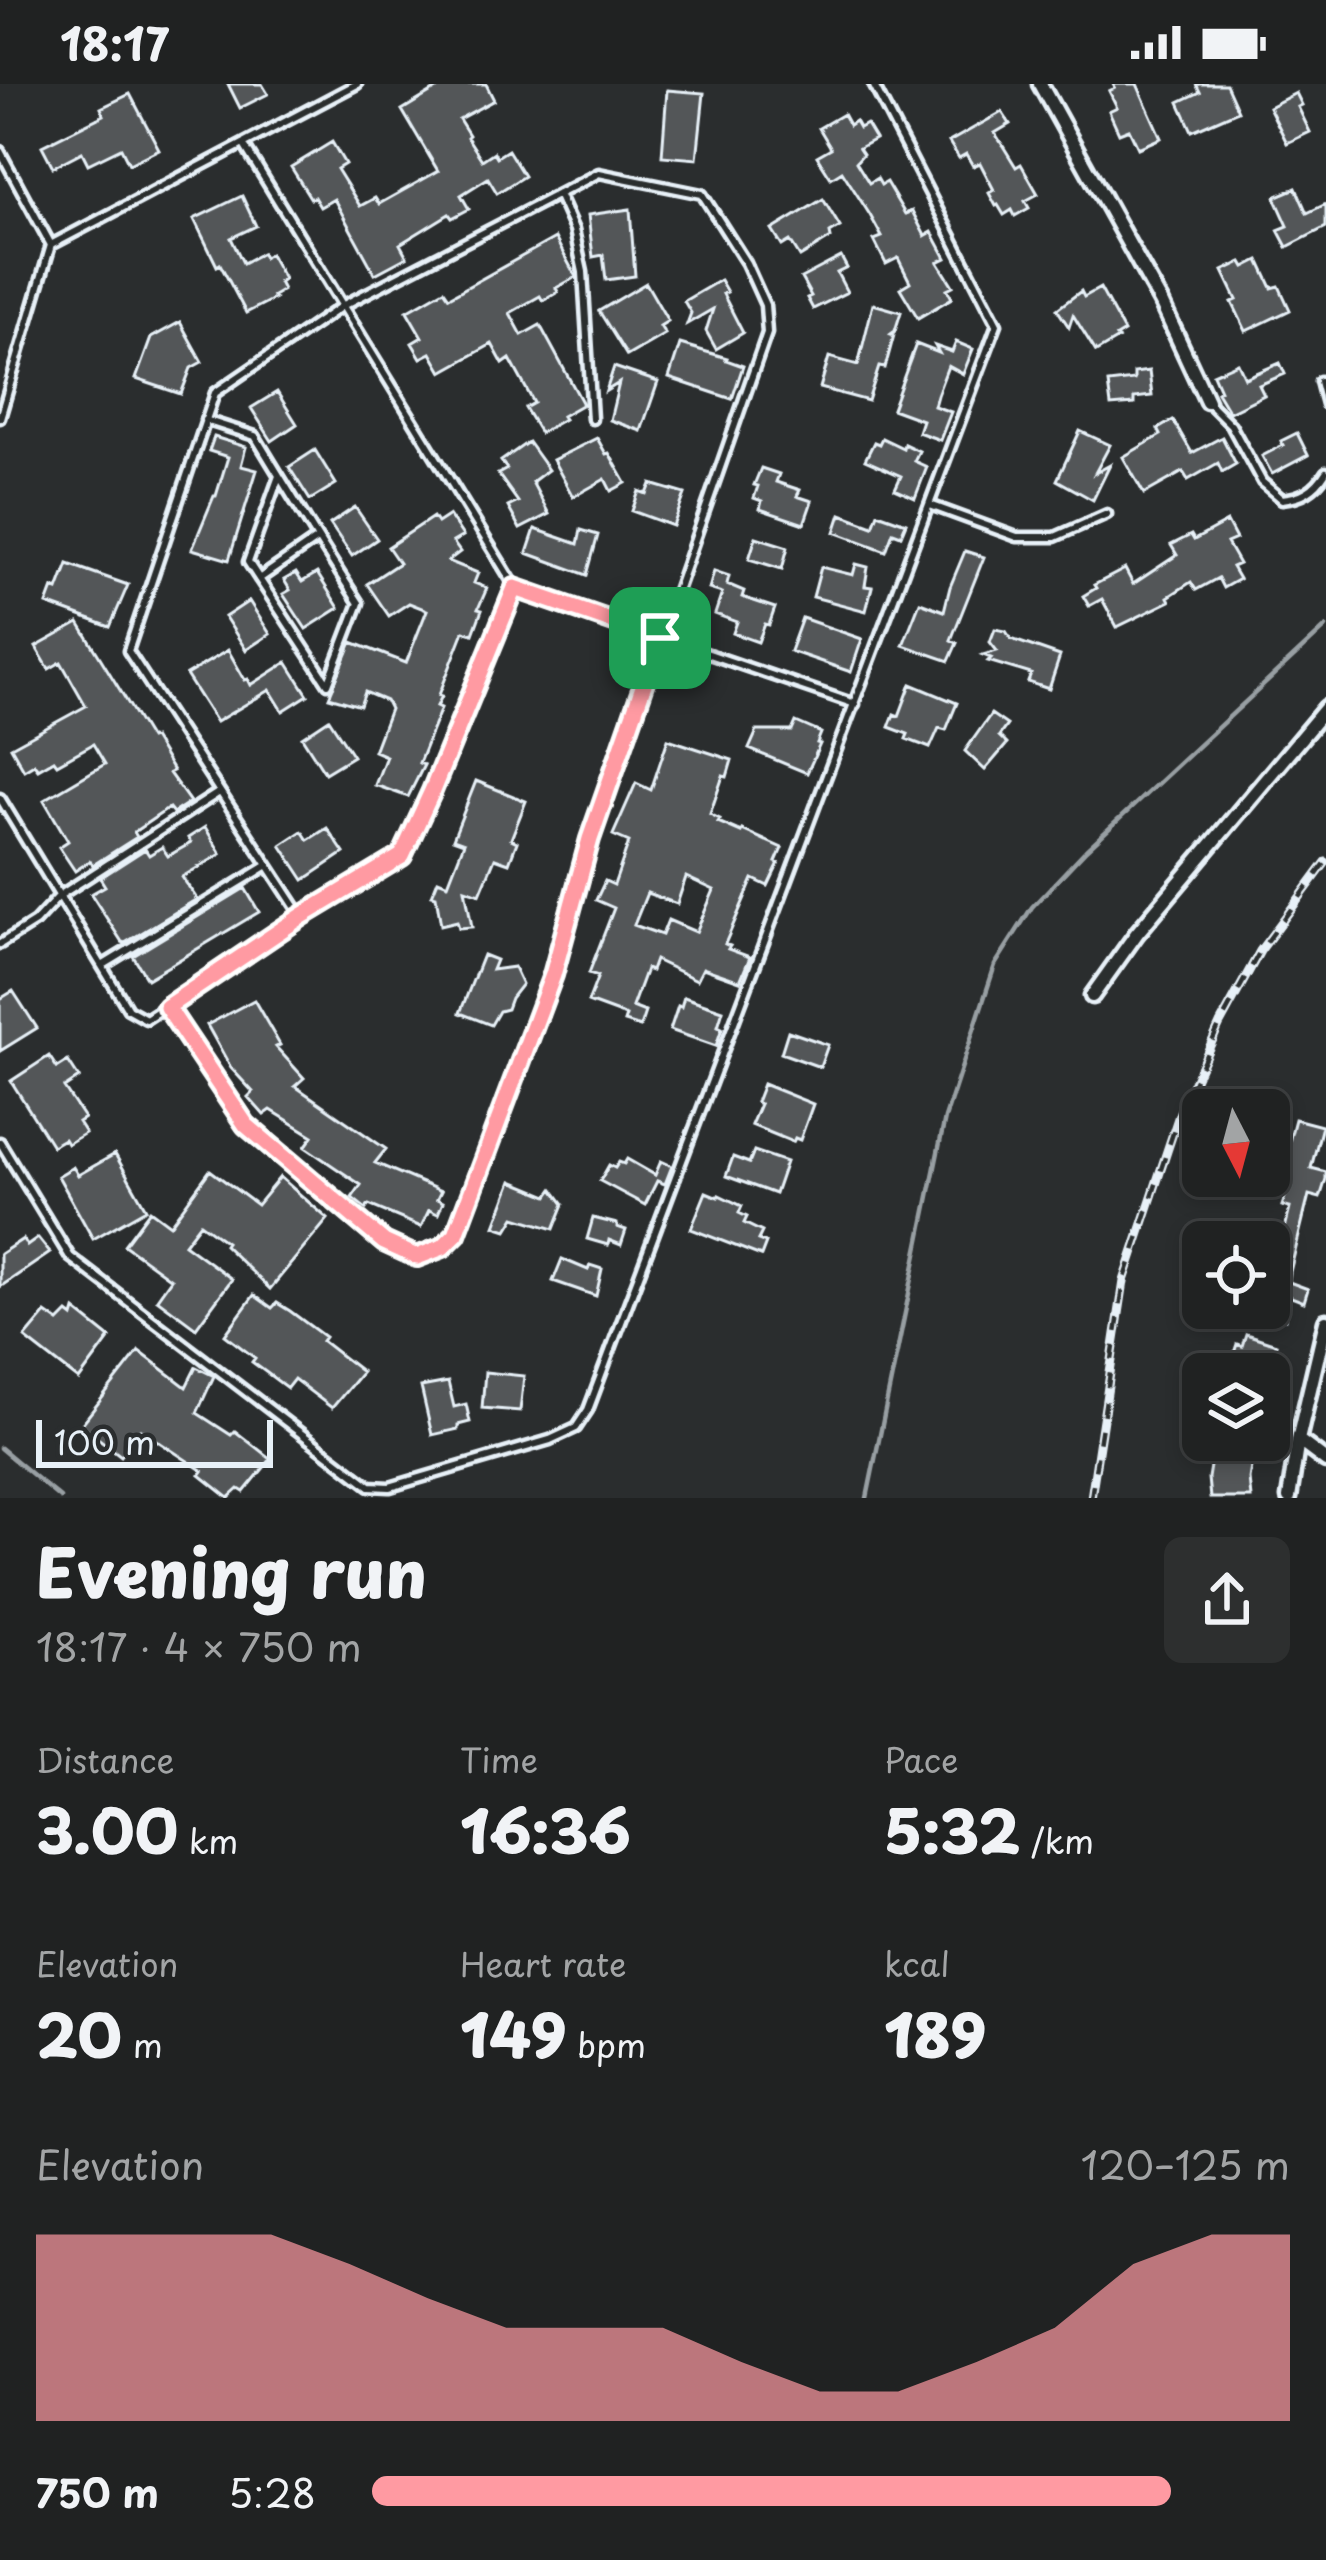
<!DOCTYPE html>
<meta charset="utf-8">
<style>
body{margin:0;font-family:"Playpen Sans",sans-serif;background:#2d2f2f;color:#f1f3f6;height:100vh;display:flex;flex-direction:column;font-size:45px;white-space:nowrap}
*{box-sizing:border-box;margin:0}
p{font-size:39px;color:#a2a4a5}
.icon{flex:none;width:66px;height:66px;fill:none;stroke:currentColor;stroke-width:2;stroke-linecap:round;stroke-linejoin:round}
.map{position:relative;height:1414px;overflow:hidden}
.details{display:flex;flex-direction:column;background:#202222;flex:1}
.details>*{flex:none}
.needle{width:78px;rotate:174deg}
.tools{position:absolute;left:1182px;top:1005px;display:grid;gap:24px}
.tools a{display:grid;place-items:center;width:108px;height:108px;border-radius:18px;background:#202222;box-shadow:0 6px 18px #0003,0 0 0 3px #3d3f40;font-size:60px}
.scale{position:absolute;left:36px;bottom:30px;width:237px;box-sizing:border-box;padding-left:12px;border:6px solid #e8f1f8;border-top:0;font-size:33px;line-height:42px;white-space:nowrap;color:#e8f1f8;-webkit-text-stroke:9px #2a2d2e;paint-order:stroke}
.pin{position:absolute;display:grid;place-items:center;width:102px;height:102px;color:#fff;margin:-51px;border-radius:24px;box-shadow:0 6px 18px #0006}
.round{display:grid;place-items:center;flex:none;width:126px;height:126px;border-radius:18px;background:#2d2f2f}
.overview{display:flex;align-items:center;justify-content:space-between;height:204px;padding:0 36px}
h1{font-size:66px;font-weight:800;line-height:90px}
.metrics{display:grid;grid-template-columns:repeat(3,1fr);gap:18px;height:204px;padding:12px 36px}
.metrics div{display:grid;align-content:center}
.metrics b{font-size:60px;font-weight:800}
.metrics small{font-size:33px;font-weight:400}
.metrics p{font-size:33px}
.chart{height:336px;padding:24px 36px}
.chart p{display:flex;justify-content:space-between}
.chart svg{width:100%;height:216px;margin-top:12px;fill:#ff9aa2;opacity:.7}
ul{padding:0 36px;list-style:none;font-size:39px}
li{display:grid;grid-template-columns:192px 144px 1fr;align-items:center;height:90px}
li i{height:30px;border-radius:15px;background:#ff9aa2}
.status{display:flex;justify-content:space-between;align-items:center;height:84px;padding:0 60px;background:#202222;direction:ltr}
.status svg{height:33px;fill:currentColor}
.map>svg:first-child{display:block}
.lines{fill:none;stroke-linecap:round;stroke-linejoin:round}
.stream{stroke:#989fa3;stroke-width:4.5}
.building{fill:#535759;stroke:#e8f1f8;stroke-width:3;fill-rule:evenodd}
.service-casing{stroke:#e8f1f8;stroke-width:15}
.minor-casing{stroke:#e8f1f8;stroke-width:21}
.service{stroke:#2a2d2e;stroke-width:6}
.minor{stroke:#2a2d2e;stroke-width:12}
.rail-casing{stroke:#e8f1f8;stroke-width:9}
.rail{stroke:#2a2d2e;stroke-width:4.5;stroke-dasharray:14;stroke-linecap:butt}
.route-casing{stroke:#fff;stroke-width:24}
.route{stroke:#ff9aa2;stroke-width:15}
</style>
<div class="status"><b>18:17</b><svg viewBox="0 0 49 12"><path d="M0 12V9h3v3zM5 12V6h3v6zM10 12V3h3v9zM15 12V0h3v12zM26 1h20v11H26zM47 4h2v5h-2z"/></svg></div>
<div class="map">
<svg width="1326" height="1414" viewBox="0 0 1326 1414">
<rect width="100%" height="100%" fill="#2a2d2e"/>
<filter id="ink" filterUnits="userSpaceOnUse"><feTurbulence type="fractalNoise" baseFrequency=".00833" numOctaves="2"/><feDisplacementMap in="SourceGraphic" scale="24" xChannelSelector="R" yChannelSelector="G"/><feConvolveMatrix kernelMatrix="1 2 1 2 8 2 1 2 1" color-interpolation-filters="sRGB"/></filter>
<g filter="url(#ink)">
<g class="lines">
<!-- stream -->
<path class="stream" d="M 0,1364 L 60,1414
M 867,1414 L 945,1034 L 995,881 L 1032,823 L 1086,766 L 1326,543"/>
</g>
<!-- building -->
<path class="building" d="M 228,0 L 262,0 L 268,10 L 240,24 Z
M 445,0 L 486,0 L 494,16 L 459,35 L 469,51 L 467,53 L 482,76 L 494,68 L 497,73 L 508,66 L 524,92 L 497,109 L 488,94 L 461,111 L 469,125 L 452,134 L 449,130 L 400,160 L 407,173 L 375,190 L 334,115 L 320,123 L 314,113 L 311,115 L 291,83 L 332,58 L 345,80 L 337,85 L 360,122 L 375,114 L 379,120 L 438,87 L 402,26 Z
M 1113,0 L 1137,0 L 1161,54 L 1138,64 L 1129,45 L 1119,49 L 1109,27 L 1117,23 L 1109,7 L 1115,4 Z
M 1196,0 L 1226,0 L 1238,27 L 1192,47 L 1179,18 L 1200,8 Z
M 667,6 L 704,9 L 697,75 L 662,72 Z
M 1296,9 L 1302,21 L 1298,23 L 1310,48 L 1287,59 L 1269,23 Z
M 130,10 L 159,65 L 129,80 L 121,64 L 88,80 L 82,68 L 53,83 L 42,62 L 104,31 L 101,24 Z
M 1002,28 L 1010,40 L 995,49 L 1016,83 L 1021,80 L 1038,110 L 1025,117 L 1029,124 L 1015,132 L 1012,126 L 1004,131 L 998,121 L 996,122 L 989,109 L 994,106 L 980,79 L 973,82 L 966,70 L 959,74 L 949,58 Z
M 843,30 L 849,41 L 855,37 L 859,44 L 866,40 L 875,55 L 859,64 L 863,70 L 856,78 L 869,99 L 877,94 L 881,101 L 886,98 L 905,130 L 912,127 L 925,152 L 932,148 L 946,174 L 938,178 L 953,202 L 947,205 L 952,214 L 918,234 L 900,204 L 910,198 L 898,174 L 886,180 L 874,156 L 882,153 L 870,131 L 842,87 L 831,94 L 817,72 L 831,64 L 819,44 Z
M 1296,104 L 1307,129 L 1326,120 L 1326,143 L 1287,163 L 1278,146 L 1288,142 L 1275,113 Z
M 242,112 L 256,142 L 231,154 L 243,179 L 262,169 L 264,173 L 270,170 L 284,195 L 279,198 L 283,206 L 273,212 L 275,214 L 246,229 L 220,180 L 217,182 L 194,135 Z
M 823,115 L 840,143 L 830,149 L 831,154 L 800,173 L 790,157 L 782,162 L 772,146 Z
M 630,125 L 635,192 L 606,196 L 603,171 L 593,173 L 588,131 Z
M 555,154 L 576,193 L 556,204 L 558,208 L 543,217 L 540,212 L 510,229 L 522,251 L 540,241 L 583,320 L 562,332 L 564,335 L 540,349 L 525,324 L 534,319 L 510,275 L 503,280 L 492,260 L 442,288 L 431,269 L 421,274 L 412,259 L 422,253 L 407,227 L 444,206 L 449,213 Z
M 841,173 L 847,184 L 837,189 L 847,208 L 813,225 L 807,214 L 811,212 L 801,194 Z
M 1259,176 L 1272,204 L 1279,202 L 1290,226 L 1246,247 L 1232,218 L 1237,216 L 1223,187 L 1242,178 L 1245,183 Z
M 720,196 L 727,208 L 723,210 L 743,249 L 716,265 L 706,247 L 713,225 L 687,240 L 691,229 L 684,217 Z
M 646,199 L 668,237 L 660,242 L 665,250 L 627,272 L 599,227 Z
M 1100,204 L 1124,248 L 1116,253 L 1118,255 L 1096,268 L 1073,231 L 1069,243 L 1057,225 L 1081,207 L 1084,213 Z
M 873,220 L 901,228 L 895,247 L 891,250 L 894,251 L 885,284 L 879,283 L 868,317 L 820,304 L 829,273 L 858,281 Z
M 180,238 L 202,278 L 191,284 L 181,310 L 136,295 L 151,254 Z
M 956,258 L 973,265 L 963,290 L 948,282 L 937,311 L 934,322 L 951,328 L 940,356 L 918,348 L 922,336 L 892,325 L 916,260 L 939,269 L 935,262 L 952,268 Z
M 680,260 L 727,274 L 726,276 L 743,282 L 732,315 L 669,294 Z
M 1238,279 L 1245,294 L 1280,279 L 1285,290 L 1259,301 L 1264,311 L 1229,328 L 1217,308 L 1220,306 L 1213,290 Z
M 614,283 L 658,298 L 641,347 L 610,336 L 619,299 L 606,307 Z
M 1149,287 L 1152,312 L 1134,314 L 1134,320 L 1111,322 L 1108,299 L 1134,296 L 1134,289 Z
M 277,308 L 297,340 L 272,357 L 251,324 Z
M 1173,336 L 1192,369 L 1222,353 L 1236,380 L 1222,388 L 1218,379 L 1188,396 L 1183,388 L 1144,410 L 1123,373 L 1161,351 L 1158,345 Z
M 1080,347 L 1110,361 L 1095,389 L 1110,381 L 1093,416 L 1057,396 Z
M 1297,349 L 1308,371 L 1272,390 L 1262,372 L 1283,361 L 1281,357 Z
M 214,353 L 246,363 L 241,382 L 257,386 L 229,476 L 192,465 L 214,412 L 216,412 L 228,373 L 209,367 Z
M 597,354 L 606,370 L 609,369 L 626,399 L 611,407 L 605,395 L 573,413 L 553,376 Z
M 882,354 L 903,364 L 904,360 L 919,367 L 914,377 L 927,383 L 915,414 L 895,405 L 901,392 L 865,376 L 874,358 L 879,360 Z
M 528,358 L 548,386 L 532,398 L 549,430 L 520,445 L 508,423 L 518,418 L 498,390 L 507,385 L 501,377 Z
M 315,366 L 336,400 L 310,416 L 289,383 Z
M 761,384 L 779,390 L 776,398 L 800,406 L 797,412 L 812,417 L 804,440 L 760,425 L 762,417 L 754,414 L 758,402 L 754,401 Z
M 651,400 L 685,410 L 673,442 L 632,427 L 639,407 L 647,410 Z
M 355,423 L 377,455 L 352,472 L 330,440 Z
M 878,429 L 906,439 L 901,451 L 893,448 L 886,467 L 835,448 L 841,430 L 873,442 Z
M 449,431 L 463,452 L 453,458 L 460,468 L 448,477 L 478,489 L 474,499 L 487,504 L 478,525 L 482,526 L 473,550 L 464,547 L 439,611 L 442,612 L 437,622 L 441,624 L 419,679 L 424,681 L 408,713 L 375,701 L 386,672 L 374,667 L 390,625 L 386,617 L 365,608 L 360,622 L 329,613 L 352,558 L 406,579 L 427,526 L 409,519 L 389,532 L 367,500 L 399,479 L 388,463 L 433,433 L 437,439 Z
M 1227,438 L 1236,455 L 1227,459 L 1239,480 L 1232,483 L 1239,495 L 1223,504 L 1218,494 L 1196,506 L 1191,498 L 1168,513 L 1170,517 L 1117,543 L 1102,515 L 1089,522 L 1083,512 L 1096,504 L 1094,501 L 1125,485 L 1133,500 L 1177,471 L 1171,461 L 1191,451 L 1194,456 Z
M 535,445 L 578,460 L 581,446 L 598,451 L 587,491 L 527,469 Z
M 756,453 L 788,463 L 782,485 L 749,475 Z
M 965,467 L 984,473 L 951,556 L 957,559 L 949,577 L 903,561 L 920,518 L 944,527 L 950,503 Z
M 68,480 L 128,501 L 110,543 L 47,520 L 53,504 L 58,506 Z
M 856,480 L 868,483 L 865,502 L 872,503 L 866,527 L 813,513 L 821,483 L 853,491 Z
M 714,487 L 729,492 L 727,500 L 744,507 L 742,513 L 775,524 L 769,541 L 765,540 L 758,558 L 733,549 L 737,538 L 715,530 L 722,509 L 709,505 Z
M 296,489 L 302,498 L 317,489 L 339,524 L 306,545 L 283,510 L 290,506 L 284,496 Z
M 249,517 L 270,550 L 246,566 L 225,533 Z
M 802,534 L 862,555 L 851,588 L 790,567 Z
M 79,539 L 150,655 L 153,654 L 173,687 L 169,689 L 190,718 L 173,729 L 169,724 L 134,748 L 137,753 L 93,781 L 90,777 L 75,787 L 59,763 L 68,757 L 44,716 L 105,680 L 93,660 L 57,680 L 54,676 L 38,685 L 34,680 L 24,686 L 11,663 L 86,622 L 61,578 L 49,585 L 36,563 Z
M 995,545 L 1006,547 L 1011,555 L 1060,572 L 1049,605 L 1028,598 L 1031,590 L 988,577 L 991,574 L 983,571 L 997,567 L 990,558 Z
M 228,566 L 245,596 L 248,595 L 251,601 L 287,578 L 308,611 L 283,627 L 270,606 L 216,638 L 186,591 Z
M 911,600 L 957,619 L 946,646 L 939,644 L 930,664 L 906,655 L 908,650 L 889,643 L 894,630 L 899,632 Z
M 991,630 L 1007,641 L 999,652 L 1007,660 L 985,686 L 965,667 Z
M 329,635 L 353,672 L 325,689 L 302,653 Z
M 796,638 L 821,649 L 817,659 L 820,660 L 807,689 L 749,665 L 757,647 L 792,647 Z
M 668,655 L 732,676 L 727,693 L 723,692 L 710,730 L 720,735 L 718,738 L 741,748 L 742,746 L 782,764 L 776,778 L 779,779 L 768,802 L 753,795 L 725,860 L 730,862 L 728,865 L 750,873 L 740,897 L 703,884 L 697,896 L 655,876 L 651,887 L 646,885 L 632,923 L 645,928 L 640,943 L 624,938 L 626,932 L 588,918 L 598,892 L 589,889 L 614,824 L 596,816 L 605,797 L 614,801 L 629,758 L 613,751 L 636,699 L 651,706 ZM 686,793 L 714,806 L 696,848 L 668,836 L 662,851 L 634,841 L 647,809 L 677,820 Z
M 476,697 L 526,717 L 511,755 L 517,758 L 509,779 L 495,774 L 480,810 L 465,805 L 472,843 L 459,844 L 457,837 L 441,841 L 436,812 L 432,811 L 438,796 L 448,800 L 464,759 L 453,755 Z
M 205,743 L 221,770 L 182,793 L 197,815 L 125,859 L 122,858 L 91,810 L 105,802 L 100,794 L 145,765 L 149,771 L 162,763 L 168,772 L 191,759 L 188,754 Z
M 327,744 L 344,769 L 304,796 L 281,761 L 302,747 L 308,756 Z
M 245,804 L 259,828 L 147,895 L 133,872 Z
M 483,871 L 496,876 L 492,886 L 514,883 L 522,900 L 511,914 L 507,925 L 499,927 L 491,941 L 460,929 Z
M 13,907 L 37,944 L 0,967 L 0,915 Z
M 684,913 L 723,926 L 718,942 L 722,944 L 716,962 L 670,946 L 678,922 L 681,923 Z
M 254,916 L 280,961 L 276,963 L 304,994 L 295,1002 L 386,1065 L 375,1079 L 441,1107 L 437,1115 L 443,1118 L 438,1130 L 429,1126 L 421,1143 L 369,1121 L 366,1125 L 352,1114 L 361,1101 L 305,1063 L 313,1052 L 271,1026 L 264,1031 L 248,1013 L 253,1008 L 231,984 L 207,941 Z
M 788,947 L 828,961 L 820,983 L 781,969 Z
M 49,972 L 57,984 L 68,977 L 79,994 L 64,1004 L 84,1034 L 78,1038 L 85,1049 L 67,1060 L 64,1055 L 52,1062 L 11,997 Z
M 763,1000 L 813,1020 L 800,1056 L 795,1054 L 793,1058 L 751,1041 L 760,1020 L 756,1018 Z
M 1295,1035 L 1322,1042 L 1311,1084 L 1326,1088 L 1326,1095 L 1320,1114 L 1309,1111 L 1290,1188 L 1289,1198 L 1308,1205 L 1304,1218 L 1289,1212 L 1285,1235 L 1269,1232 L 1269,1180 L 1275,1151 L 1283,1153 L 1290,1124 L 1282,1122 L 1285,1113 L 1233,1093 L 1269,1092 L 1269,1088 L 1280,1092 Z
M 754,1067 L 786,1078 L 775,1110 L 726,1092 L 733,1073 L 749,1079 Z
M 115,1070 L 146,1125 L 93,1155 L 58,1092 L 73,1083 L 78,1091 Z
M 627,1075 L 655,1091 L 661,1077 L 672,1082 L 665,1100 L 657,1097 L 645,1121 L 600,1097 L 609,1081 L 615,1084 L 619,1078 L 624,1080 Z
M 210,1086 L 257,1121 L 280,1093 L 328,1135 L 270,1205 L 224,1161 L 226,1158 L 200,1139 L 184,1160 L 232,1195 L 196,1244 L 157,1215 L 171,1195 L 124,1161 L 150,1126 L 170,1141 Z
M 512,1097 L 548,1112 L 553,1105 L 564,1120 L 554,1145 L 515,1133 L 507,1146 L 495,1142 Z
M 706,1108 L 718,1113 L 719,1111 L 742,1122 L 739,1129 L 747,1133 L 744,1139 L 762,1148 L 758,1156 L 766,1159 L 761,1172 L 691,1145 Z
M 593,1134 L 617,1140 L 617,1143 L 626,1146 L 621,1161 L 609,1156 L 608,1161 L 587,1155 Z
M 38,1154 L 50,1169 L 0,1203 L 0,1170 L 23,1155 L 27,1162 Z
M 562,1175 L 588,1186 L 590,1181 L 602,1185 L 596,1212 L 553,1197 Z
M 254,1211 L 272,1224 L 277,1219 L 290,1227 L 325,1253 L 322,1257 L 362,1288 L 332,1324 L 294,1295 L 287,1304 L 252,1278 L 255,1274 L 225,1251 Z
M 75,1226 L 110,1254 L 79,1296 L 25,1254 L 46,1229 L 59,1238 L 68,1229 L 73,1233 Z
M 1246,1250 L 1276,1260 L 1268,1282 L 1265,1281 L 1263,1290 L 1227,1290 L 1237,1260 L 1242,1262 Z
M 139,1267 L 186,1303 L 196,1283 L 214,1292 L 197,1329 L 231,1351 L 235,1347 L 271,1375 L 244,1408 L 239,1405 L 229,1414 L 200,1391 L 203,1387 L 141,1346 L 121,1372 L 81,1341 Z
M 485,1288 L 524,1292 L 520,1327 L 482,1324 Z
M 448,1298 L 454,1323 L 466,1320 L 470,1338 L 458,1341 L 458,1345 L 432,1351 L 421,1303 Z
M 1213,1364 L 1253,1370 L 1249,1395 L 1251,1414 L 1210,1414 L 1208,1394 Z"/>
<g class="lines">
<!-- service casing -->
<g class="service-casing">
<path id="service" d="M 0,67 L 51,161 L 0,334
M 558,110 L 574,146 L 583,188 L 592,335
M 51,161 L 357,0
M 1320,297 L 1326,320
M 1207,317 L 1231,341 L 1262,398 L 1282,415 C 1302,413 1315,406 1326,388
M 205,336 L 255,352 C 289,408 323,464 359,519 L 328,600 L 248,478 L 279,392
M 930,421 L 1017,453 L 1055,453 L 1107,430
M 259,495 L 317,455
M 516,504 L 855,620
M 0,714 L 128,925 L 146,935 L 302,833 L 402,772 L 432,707 L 516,504 L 244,61
M 0,860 L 35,838 L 59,812 L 218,709
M 102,882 L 268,781
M 167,923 L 246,1041 L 384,1158 L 417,1173 L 443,1163 L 456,1150 L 553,891 L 590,756 L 767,249 L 765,221 L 746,179 L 702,110 L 599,89 L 342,222 L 215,309 L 128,567 L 302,833
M 0,1058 L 70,1173 L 370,1402 L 390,1403 L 550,1356 L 576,1344 L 588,1326 L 997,240 L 873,0"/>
</g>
<!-- minor casing -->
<g class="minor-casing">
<path id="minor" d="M 1040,0 L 1161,218 L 1207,317
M 1092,912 L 1137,849 L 1326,624
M 1298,1356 L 1326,1377
M 1289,1414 L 1298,1356 L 1326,1237"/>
</g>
<!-- service -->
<use href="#service" class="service"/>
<!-- minor -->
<use href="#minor" class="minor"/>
<!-- rail casing -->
<g class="rail-casing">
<path id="rail" d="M 1091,1414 L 1124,1197 L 1180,1028 L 1220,940 L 1260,867 L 1326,778"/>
</g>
<!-- rail -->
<use href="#rail" class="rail"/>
</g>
</g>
<g class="lines" filter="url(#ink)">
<!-- route casing -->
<g class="route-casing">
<path id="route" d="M 515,504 L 660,554 L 590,755 L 553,891 L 456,1150 L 443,1163 L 417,1173 L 384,1158 L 246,1041 L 167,923 L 302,832 L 402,772 L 432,707 Z"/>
</g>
<!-- route -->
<use href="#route" class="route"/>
</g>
</svg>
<div class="tools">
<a><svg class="needle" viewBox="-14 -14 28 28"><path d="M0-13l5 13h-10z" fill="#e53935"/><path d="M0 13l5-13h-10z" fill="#a2a4a5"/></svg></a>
<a><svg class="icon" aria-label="locate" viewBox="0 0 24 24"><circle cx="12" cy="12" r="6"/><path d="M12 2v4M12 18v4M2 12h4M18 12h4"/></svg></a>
<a><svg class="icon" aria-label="layers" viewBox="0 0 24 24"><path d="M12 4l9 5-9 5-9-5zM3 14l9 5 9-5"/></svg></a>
</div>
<div class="scale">100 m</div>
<div class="pin" style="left:660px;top:554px;background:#1e9e55"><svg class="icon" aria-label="arrive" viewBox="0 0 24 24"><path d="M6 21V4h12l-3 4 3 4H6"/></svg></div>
</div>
<section class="details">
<div class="overview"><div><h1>Evening run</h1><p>18:17 · 4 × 750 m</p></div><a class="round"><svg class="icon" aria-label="share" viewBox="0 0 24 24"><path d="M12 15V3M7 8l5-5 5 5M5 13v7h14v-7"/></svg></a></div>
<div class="metrics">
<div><p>Distance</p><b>3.00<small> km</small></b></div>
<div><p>Time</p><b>16:36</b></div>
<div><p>Pace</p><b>5:32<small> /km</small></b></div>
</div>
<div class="metrics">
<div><p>Elevation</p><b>20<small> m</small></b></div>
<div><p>Heart rate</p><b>149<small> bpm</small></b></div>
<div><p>kcal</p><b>189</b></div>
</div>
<div class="chart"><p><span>Elevation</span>120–125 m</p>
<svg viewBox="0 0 160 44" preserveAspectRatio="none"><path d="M0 44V6L10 6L20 6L30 6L40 12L50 19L60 25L70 25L80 25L90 32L100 38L110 38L120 32L130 25L140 12L150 6L160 6V44z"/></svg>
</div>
<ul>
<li><b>750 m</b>5:28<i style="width:87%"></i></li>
</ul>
</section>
